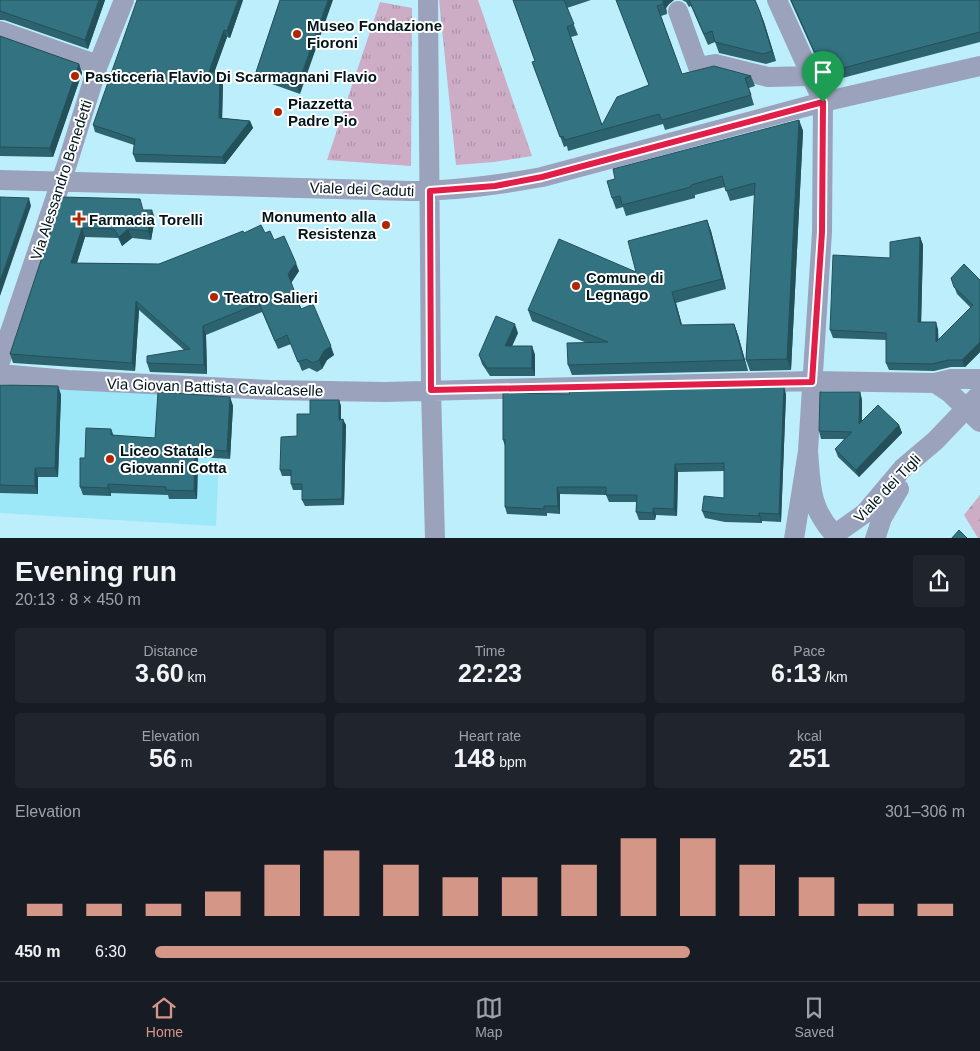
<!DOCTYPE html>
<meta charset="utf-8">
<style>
body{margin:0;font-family:Helvetica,sans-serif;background:#20242c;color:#f1f3f6;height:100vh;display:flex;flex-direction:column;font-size:19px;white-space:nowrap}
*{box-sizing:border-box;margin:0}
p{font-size:16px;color:#9ea1a6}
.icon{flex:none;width:28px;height:28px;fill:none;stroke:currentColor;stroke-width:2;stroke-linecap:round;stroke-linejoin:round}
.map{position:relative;height:538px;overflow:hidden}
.panel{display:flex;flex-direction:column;background:#171b24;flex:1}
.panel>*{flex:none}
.pin{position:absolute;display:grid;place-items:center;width:42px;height:42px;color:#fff;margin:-51px -21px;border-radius:50% 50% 50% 0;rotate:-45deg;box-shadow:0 0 5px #0007}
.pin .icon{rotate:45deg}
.round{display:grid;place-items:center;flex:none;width:52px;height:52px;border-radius:5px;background:#20242c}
.head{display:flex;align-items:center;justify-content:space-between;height:85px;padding:0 15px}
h1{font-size:28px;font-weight:800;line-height:38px}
.stats{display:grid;grid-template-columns:repeat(3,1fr);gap:8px;height:85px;padding:5px 15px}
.stats div{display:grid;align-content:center;border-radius:5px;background:#20242c;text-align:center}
.stats b{font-size:25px;font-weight:800}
.stats small{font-size:14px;font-weight:400}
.stats p{font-size:14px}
.chart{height:140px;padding:10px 15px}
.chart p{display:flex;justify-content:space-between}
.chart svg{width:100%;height:90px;margin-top:5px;stroke:#d49787;stroke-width:6}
ul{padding:0 15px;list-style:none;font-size:16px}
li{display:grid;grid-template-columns:80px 60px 1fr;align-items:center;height:38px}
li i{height:12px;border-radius:6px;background:#d49787}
.tab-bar{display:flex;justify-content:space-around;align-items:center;height:70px;border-top:1px solid #363941;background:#171b24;font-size:14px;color:#9ea1a6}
.tab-bar a{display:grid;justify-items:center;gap:2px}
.tab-bar .active{color:#d49787}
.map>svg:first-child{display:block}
.built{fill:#9ce7f8}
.forest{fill:url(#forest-firs)}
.park{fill:url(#park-tufts)}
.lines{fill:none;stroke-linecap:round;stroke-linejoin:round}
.minor{stroke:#9ba2bb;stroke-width:20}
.wall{fill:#2c636f}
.shaded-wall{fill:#24505a}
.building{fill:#337381;stroke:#24505a}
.route-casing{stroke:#fff;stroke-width:10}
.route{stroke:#e11d48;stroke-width:6}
.poi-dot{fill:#b12600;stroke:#fff;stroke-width:2}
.labels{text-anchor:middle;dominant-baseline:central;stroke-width:4;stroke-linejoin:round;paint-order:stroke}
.poi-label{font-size:15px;font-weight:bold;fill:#00161c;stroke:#fff;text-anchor:start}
.street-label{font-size:15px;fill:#00161c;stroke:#fff}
</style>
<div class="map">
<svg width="980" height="539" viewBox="0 0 980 539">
<defs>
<pattern id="forest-firs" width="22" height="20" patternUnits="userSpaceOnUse" patternTransform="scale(1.25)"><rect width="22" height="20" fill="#cdacc6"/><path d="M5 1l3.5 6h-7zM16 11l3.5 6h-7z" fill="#ae93aa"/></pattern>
<pattern id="park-tufts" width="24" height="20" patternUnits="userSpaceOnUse" patternTransform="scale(1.25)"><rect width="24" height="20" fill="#cdacc6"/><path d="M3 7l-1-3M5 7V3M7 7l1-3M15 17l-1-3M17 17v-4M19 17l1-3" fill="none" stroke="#ae93aa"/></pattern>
</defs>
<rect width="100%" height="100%" fill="#bceffb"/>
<!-- built -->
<path class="built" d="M 6,387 L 222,394 L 216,526 L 0,513 L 0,405 Z"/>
<!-- forest -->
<path class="forest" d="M 980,495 L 980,538 L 978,538 L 964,515 Z"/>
<!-- park -->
<path class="park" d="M 439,0 L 478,0 L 532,156 L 494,162 L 456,165 Z
M 380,2 L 412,8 L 411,166 L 327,160 Z"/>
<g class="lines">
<!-- minor -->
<path class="minor" d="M 428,0 L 431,390 L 435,539
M 777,0 L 823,102 L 822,232 L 808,451
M 678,11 L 698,67 L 715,64 L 768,77 L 811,76
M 0,31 L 98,65
M 0,180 L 410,191 C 455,191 498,185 542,177 L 823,102 L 980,66
M 0,362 L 68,161 L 98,65 L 124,0
M 0,374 L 68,380 L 269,390 L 385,392 L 812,381 L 935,383 L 951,379 L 980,379
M 935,383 L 950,393 L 980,422
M 837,533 L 865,513 L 903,468 L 935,441 L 980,394
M 794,539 L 808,451 C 811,485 809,506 833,533
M 875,539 L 882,518 L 899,489"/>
</g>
<!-- wall -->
<path class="wall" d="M 0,0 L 105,0 L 88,49 L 4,20 L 0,20 Z
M 243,0 L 230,38 L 227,37 L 214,72 L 220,72 L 223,80 L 222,118 L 250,121 L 253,128 L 225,164 L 136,162 L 133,154 L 134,145 L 95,132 L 93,125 Z
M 280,0 L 300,94 L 258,79 L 256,72 Z
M 513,0 L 591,0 L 567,8 L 578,35 L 571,37 L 602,125 L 649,85 L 616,0 L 674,0 L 669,4 L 666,8 L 667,14 L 661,16 L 682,74 L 751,76 L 755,86 L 749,88 L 754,105 L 665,130 L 663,124 L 568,151 L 567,146 L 564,147 L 532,62 L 535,61 Z
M 682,0 L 755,0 L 764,22 L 776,61 L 766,64 L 719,53 L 715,42 L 708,45 L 691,6 L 689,7 L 686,2 Z
M 790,0 L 980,0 L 980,42 L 827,82 Z
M 0,36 L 79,64 L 82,73 L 53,157 L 0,156 Z
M 799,120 L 803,131 L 791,370 L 750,371 L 746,360 L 755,195 L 730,201 L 725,187 L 695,195 L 695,198 L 626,216 L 623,207 L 616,209 L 612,198 L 615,179 Z
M 62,197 L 144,210 L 155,218 L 151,240 L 132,238 L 122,246 L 118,238 L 85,237 L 77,263 L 159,264 L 244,233 L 265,233 L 274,240 L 299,271 L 291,283 L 301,309 L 334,355 L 327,360 L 322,369 L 317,372 L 309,368 L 302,371 L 291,344 L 278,349 L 262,312 L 206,335 L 207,374 L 150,372 L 147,363 L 184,350 L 139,310 L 135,371 L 13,363 L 10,354 Z
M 707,220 L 711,231 L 726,289 L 676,303 L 682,325 L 734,324 L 738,335 L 748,371 L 572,375 L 568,365 L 587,343 L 532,321 L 528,310 L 636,272 Z
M 920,237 L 923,245 L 921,322 L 938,329 L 938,340 L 971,308 L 957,294 L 951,278 L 980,280 L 980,352 L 965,367 L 951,367 L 934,371 L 889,370 L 886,363 L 886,340 L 833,338 L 830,330 L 890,258 Z
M 518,333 L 512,346 L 532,346 L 535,355 L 535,376 L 490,376 L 482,364 L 479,355 Z
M 0,385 L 58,386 L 61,395 L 58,477 L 38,477 L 38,494 L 0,493 Z
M 860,392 L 862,400 L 862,421 L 899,425 L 902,433 L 859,477 L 838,457 L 835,449 L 844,439 L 821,439 L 819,431 Z
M 786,394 L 781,522 L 762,521 L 762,523 L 725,522 L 705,518 L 702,511 L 724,498 L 724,471 L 678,472 L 677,516 L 656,515 L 655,520 L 639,520 L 636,512 L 636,502 L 609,502 L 606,495 L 560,494 L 560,514 L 547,513 L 547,516 L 507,514 L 505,507 L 505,446 L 503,440 Z
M 230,397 L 233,406 L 230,459 L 198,457 L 197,499 L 169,499 L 168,495 L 111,493 L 111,496 L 83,495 L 80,487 L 85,458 L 111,429 L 114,436 L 155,438 Z
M 339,400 L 341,406 L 341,419 L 346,425 L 344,505 L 305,506 L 302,500 L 302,490 L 293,490 L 291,484 L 291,476 L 282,476 L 280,470 L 297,436 L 310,414 Z"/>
<!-- shaded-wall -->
<path class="shaded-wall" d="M 99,0 L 105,0 L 88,49 L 85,40 Z
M 238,0 L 243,0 L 230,38 L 227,31 Z
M 328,0 L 333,0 L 300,94 L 297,87 Z
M 663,0 L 674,0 L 669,4 L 666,8 L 667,14 L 663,4 Z
M 760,12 L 764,22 L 776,61 L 772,51 Z
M 224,30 L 227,37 L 212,79 L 209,72 Z
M 79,64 L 82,73 L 53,157 L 50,148 Z
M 220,72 L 223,80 L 222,125 L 219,118 Z
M 799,120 L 803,131 L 791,370 L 787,359 Z
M 250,121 L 253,128 L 225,164 L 222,157 Z
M 29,198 L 31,206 L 0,296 L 0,281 Z
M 152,210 L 155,218 L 151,240 L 148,231 Z
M 707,220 L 711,231 L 726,289 L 722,279 Z
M 82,228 L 85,237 L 74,272 L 71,263 Z
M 128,229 L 132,238 L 122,246 L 119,237 Z
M 920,237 L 923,245 L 921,329 L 918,322 Z
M 296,263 L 299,271 L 291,283 L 288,274 Z
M 672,292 L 676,303 L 685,336 L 681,325 Z
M 136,301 L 139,310 L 135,371 L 132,363 Z
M 936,322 L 938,329 L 939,349 L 936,342 Z
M 515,324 L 518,333 L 508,355 L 505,346 Z
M 734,324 L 738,335 L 748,371 L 744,360 Z
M 203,326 L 206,335 L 207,374 L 204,365 Z
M 980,342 L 980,352 L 965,367 L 962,360 Z
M 331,346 L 334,355 L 327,360 L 322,369 L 319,360 L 324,351 Z
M 532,346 L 535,355 L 535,376 L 532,368 Z
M 58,386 L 61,395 L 58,477 L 55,468 Z
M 784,386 L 786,394 L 781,522 L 779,514 Z
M 860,392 L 862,400 L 862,431 L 859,424 Z
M 230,397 L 233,406 L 230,459 L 227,451 Z
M 339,400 L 341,406 L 341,426 L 339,420 Z
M 343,419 L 346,425 L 344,505 L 342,499 Z
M 899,425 L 902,433 L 859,477 L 856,470 Z
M 195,449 L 198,457 L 197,499 L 194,491 Z
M 675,464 L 678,472 L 677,516 L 674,509 Z
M 35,468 L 38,477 L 38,494 L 35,486 Z
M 108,484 L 111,493 L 111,496 L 108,488 Z
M 557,487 L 560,494 L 560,514 L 558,506 Z
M 653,508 L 656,515 L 655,520 L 653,513 Z
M 759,513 L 762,521 L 762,523 L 759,516 Z"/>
<!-- building -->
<path class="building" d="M 0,0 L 99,0 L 85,40 L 0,11 Z
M 137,0 L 238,0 L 227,31 L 224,30 L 209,72 L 220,72 L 219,118 L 250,121 L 222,157 L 133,154 L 135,139 L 93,125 Z
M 280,0 L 328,0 L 297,87 L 256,72 Z
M 513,0 L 564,0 L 574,24 L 567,27 L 602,125 L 617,97 L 649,85 L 616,0 L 663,0 L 663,4 L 657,6 L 682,74 L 714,66 L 751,76 L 745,78 L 751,95 L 662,120 L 659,114 L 565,140 L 563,136 L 560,137 L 532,62 L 535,61 Z
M 689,0 L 755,0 L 760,12 L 772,51 L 763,54 L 715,42 L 712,31 L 704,34 Z
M 791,0 L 980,0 L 980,32 L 824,73 Z
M 0,36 L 79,64 L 50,148 L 0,147 Z
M 799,120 L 787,359 L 746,360 L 755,183 L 726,191 L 722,176 L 691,185 L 691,187 L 622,205 L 620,196 L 612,198 L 607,181 L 615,179 L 613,169 Z
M 0,197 L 29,198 L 0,281 Z
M 62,197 L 140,199 L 143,210 L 152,210 L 148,231 L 128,229 L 119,237 L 114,229 L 82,228 L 71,263 L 159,264 L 243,231 L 244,233 L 261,225 L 265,233 L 270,231 L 274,240 L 284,236 L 296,263 L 288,274 L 301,309 L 313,304 L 331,346 L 324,351 L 319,360 L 313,363 L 306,359 L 298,362 L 287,335 L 275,341 L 259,303 L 203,326 L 204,365 L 147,363 L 147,356 L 190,349 L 136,301 L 132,363 L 10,354 Z
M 707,220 L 722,279 L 672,292 L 681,325 L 734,324 L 744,360 L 568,365 L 567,343 L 608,342 L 528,310 L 559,239 L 636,272 L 628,241 Z
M 920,237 L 918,322 L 936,322 L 936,342 L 973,305 L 954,287 L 951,278 L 964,264 L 980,280 L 980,342 L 962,360 L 948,360 L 932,364 L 886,363 L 886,333 L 830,330 L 833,255 L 890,258 L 890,242 Z
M 496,316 L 515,324 L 505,346 L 532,346 L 532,368 L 487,368 L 479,355 Z
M 0,385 L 58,386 L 55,468 L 35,468 L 35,486 L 0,485 Z
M 784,386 L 779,514 L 759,513 L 759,516 L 722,514 L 702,511 L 704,496 L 724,498 L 724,463 L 675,464 L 674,509 L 653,508 L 653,513 L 636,512 L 637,495 L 606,495 L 606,487 L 557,487 L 558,506 L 544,506 L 544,509 L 505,507 L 505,439 L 503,440 L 503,393 L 570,394 L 569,392 Z
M 158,392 L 230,397 L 227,451 L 195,449 L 194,491 L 166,490 L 166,487 L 108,484 L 108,488 L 80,487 L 80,458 L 85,458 L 86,428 L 111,429 L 111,435 L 155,438 Z
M 820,392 L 860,392 L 859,424 L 878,405 L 899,425 L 856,470 L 835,449 L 852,432 L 819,431 Z
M 310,400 L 339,400 L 339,420 L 343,419 L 342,499 L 302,500 L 302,484 L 291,484 L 291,470 L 280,470 L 281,437 L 297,436 L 297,414 L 310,414 Z
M 959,530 L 968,539 L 951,539 Z"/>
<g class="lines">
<!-- route casing -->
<g class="route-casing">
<path id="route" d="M 823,102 L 822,232 L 812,382 L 431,390 L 430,191 L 495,186 L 542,177 Z"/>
</g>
<!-- route -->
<use href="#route" class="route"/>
</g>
<!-- markers -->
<g class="poi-dot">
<circle cx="297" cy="34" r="5"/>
<circle cx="75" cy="76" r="5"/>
<circle cx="278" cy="112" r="5"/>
<path d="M76.5 211.5h5v5h5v5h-5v5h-5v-5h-5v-5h5z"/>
<circle cx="386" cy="225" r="5"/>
<circle cx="576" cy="286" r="5"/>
<circle cx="214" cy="297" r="5"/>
<circle cx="110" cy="459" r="5"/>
</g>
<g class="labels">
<!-- poi labels -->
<g class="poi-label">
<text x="307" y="25">Museo Fondazione<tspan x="307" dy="17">Fioroni</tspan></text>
<text x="85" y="76">Pasticceria Flavio Di Scarmagnani Flavio</text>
<text x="288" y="103">Piazzetta<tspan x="288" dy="17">Padre Pio</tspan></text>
<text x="376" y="216" text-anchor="end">Monumento alla<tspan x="376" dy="17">Resistenza</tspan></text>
<text x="89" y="219">Farmacia Torelli</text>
<text x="586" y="277">Comune di<tspan x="586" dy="17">Legnago</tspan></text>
<text x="224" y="297">Teatro Salieri</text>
<text x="120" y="450">Liceo Statale<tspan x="120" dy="17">Giovanni Cotta</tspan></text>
</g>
<!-- street labels -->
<g class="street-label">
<text transform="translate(61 180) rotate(-72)">Via Alessandro Benedetti</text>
<text transform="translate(362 189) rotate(2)">Viale dei Caduti</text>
<text transform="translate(215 387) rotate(2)">Via Giovan Battista Cavalcaselle</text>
<text transform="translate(887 488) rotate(-46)">Viale dei Tigli</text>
</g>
</g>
</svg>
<div class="pin" style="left:823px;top:102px;background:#1e9e55"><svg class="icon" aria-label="arrive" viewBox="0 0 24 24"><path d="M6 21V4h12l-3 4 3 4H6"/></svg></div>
</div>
<section class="panel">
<div class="head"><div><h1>Evening run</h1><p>20:13 · 8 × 450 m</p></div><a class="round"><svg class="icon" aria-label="share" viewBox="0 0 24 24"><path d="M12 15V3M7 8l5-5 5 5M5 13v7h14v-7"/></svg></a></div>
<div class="stats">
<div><p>Distance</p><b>3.60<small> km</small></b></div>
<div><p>Time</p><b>22:23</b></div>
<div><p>Pace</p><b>6:13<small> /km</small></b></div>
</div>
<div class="stats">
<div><p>Elevation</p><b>56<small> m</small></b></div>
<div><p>Heart rate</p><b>148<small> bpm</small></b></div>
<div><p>kcal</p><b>251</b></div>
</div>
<div class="chart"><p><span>Elevation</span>301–306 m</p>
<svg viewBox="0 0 160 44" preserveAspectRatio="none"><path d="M5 44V38M15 44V38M25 44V38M35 44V32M45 44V19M55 44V12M65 44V19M75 44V25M85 44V25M95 44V19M105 44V6M115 44V6M125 44V19M135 44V25M145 44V38M155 44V38"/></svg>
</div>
<ul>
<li><b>450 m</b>6:30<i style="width:66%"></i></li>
</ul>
</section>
<nav class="tab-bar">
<a class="active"><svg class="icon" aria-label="home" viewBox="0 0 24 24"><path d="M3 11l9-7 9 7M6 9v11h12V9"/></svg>Home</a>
<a><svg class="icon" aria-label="map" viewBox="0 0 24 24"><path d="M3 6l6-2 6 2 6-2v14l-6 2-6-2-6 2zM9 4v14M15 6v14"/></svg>Map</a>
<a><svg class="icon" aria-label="saved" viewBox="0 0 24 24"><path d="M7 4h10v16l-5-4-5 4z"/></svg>Saved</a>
</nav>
